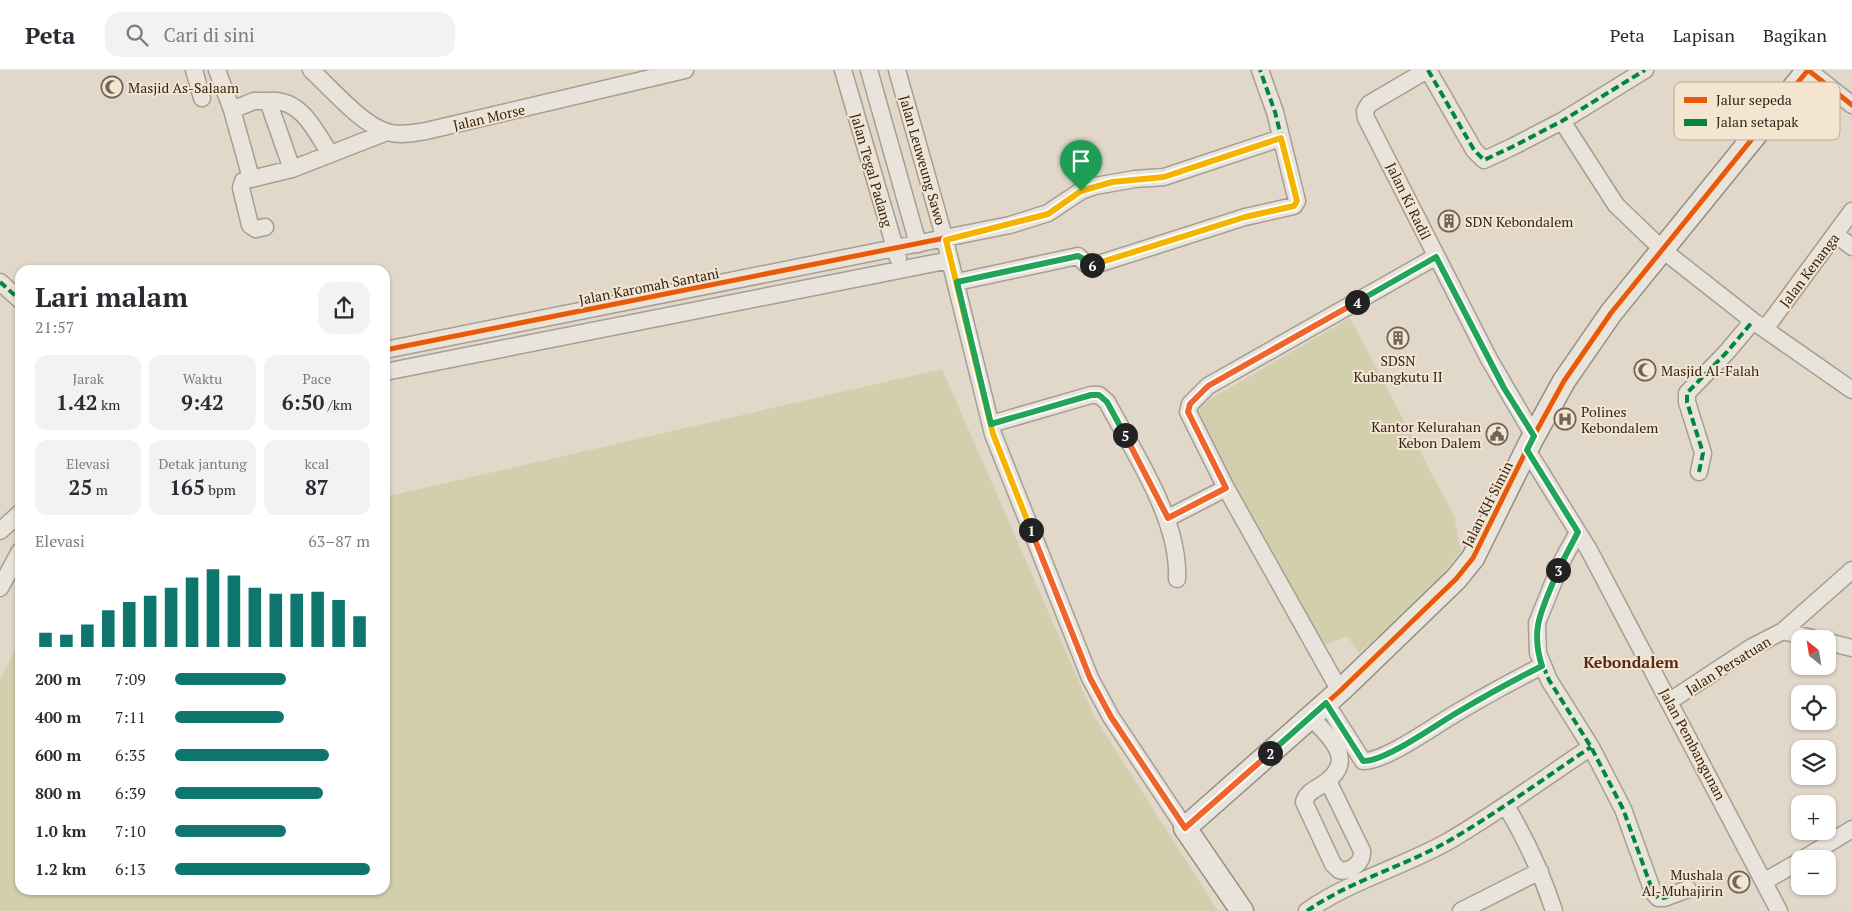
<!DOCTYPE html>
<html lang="id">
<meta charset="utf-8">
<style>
body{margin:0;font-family:"PT Serif",serif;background:#f2f2f3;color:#2b2b33;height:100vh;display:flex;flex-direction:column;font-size:19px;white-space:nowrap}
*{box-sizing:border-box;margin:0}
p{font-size:16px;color:#7c7c81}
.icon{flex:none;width:28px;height:28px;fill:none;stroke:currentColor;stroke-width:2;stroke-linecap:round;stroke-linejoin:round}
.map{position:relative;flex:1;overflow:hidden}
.details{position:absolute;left:15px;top:195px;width:375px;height:630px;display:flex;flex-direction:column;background:#fff;border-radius:15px;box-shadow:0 1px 4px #0004}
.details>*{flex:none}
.needle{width:32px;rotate:330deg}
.fabs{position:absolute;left:1791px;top:560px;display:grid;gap:10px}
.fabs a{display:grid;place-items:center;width:45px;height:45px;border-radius:10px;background:#fff;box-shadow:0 1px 4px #0004;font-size:25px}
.pin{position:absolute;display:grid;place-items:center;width:42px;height:42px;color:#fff;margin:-51px -21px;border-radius:50% 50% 50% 0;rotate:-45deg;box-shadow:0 0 5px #0007}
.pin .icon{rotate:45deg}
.km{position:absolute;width:25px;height:25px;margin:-12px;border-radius:50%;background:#222;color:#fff;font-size:14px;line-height:25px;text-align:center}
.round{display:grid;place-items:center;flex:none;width:52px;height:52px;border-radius:15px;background:#f2f2f3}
.summary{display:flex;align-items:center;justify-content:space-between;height:85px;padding:0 20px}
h1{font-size:28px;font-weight:700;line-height:38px}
.stats{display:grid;grid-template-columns:repeat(3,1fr);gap:8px;height:85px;padding:5px 20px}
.stats div{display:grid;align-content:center;border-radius:12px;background:#f2f2f3;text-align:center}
.stats b{font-size:21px;font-weight:700}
.stats small{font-size:14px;font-weight:400}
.stats p{font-size:14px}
.chart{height:140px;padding:10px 20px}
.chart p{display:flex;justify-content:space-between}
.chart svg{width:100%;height:90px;margin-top:5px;stroke:#0f766e;stroke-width:6}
ul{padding:0 20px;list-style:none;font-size:16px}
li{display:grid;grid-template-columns:80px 60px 1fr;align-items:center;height:38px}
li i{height:12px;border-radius:6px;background:#0f766e}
header{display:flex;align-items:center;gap:30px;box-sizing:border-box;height:70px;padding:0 25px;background:#fff;border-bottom:1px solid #e1e1e2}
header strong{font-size:24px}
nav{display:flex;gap:28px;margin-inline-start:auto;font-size:18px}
.search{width:350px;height:45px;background:#f2f2f3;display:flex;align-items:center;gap:12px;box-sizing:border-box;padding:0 18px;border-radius:15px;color:#7c7c81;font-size:19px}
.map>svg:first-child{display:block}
.green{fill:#d2cfad}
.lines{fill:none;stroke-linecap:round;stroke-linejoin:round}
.street-casing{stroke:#a69d93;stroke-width:19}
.secondary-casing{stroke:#958d83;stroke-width:25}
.street{stroke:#e9e4db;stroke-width:16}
.secondary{stroke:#e9e4db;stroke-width:22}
.quiet{stroke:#00873e;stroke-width:4;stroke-dasharray:8 4;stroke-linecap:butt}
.cycleway-casing{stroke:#f3e5cf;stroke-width:8}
.cycleway{stroke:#e8590c;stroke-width:5}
.split-1-casing{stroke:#fff;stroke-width:10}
.split-2-casing{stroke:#fff;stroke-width:10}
.split-3-casing{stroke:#fff;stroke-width:10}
.split-4-casing{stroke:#fff;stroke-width:10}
.split-5-casing{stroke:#fff;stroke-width:10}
.split-6-casing{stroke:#fff;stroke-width:10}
.split-7-casing{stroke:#fff;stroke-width:10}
.split-1{stroke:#f5b400;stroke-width:6}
.split-2{stroke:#f0652b;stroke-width:6}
.split-3{stroke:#22a559;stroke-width:6}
.split-4{stroke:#22a559;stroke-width:6}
.split-5{stroke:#f0652b;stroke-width:6}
.split-6{stroke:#22a559;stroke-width:6}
.split-7{stroke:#f5b400;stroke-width:6}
.labels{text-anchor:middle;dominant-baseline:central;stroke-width:4;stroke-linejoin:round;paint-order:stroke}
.poi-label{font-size:14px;fill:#33251c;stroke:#f3e5cf;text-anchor:start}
.street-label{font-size:14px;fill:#33251c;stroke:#f3e5cf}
.quarter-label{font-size:16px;font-weight:bold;fill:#5d271e;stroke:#f3e5cf}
.key{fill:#f3e5cf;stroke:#b9ab99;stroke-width:1}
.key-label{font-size:14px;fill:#33251c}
</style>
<header>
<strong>Peta</strong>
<div class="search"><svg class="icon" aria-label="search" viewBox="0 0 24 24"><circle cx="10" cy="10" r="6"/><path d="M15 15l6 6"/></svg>Cari di sini</div>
<nav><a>Peta</a><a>Lapisan</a><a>Bagikan</a></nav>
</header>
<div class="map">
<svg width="1852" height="841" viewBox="0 0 1852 841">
<rect width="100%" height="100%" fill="#e1d8ca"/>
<!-- green -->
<path class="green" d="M 1350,248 L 1454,446 L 1461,481 L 1429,522 L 1359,583 L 1347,566 L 1313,580 L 1195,338 Z
M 942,299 L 1094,646 L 1218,841 L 0,841 L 0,610 L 20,569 L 20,820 L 385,820 L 385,427 Z"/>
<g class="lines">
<!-- street casing -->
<g class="street-casing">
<path id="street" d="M 194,0 L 202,28
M 217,0 L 232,40 L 251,108
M 311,0 C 331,18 362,55 387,62 C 399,66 414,63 426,61 L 685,0
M 843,0 L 898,188
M 869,0 L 918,174
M 897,0 L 945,170 L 993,364 L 1090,608 L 1111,647 L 1185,758
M 1427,0 L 1369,34 L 1365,41 L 1366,48 L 1489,289 L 1534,366
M 1428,0 L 1474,80 L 1484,90 L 1512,77 L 1562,51 L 1645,0
M 1808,0 L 1852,35
M 268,31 C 301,28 315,60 330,84
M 232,40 L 254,31 L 268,31 L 292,99
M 1562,51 L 1616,135 L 1664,181 L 1753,251 L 1852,320
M 265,157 L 256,159 L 250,155 L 241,118 L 243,111 L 292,99 L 387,62
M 1835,164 L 1852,177
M 0,212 L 20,230
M 957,212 L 1078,186 L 1087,195 L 1095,195 L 1245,147 L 1294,136 L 1297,131 L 1275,42 L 1260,0
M 1765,259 L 1852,141
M 385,280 L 1010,155 L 1048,143 L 1081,121 L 1095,116 L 1135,109 L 1164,107 L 1281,68
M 385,302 L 950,190
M 991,354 L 1091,325 L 1099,325 L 1107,332 C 1134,383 1180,450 1177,509
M 1527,380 L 1589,480 L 1779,841
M 1699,402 L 1703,383 L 1687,332 L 1687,323 L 1726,283 L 1753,251
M 1168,448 L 1226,418
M 0,461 L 20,443
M 1578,462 L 1562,491 L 1537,553 L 1538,583 L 1549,610 L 1591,677 L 1623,739 L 1653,822 L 1658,828 L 1664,828 L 1688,819
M 0,518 L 20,481
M 1783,561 L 1815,569
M 1828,572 L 1852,578
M 1340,621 L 1226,418 L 1188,342 L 1190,334 L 1208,316 L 1435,187
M 1670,631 L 1752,577 L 1783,561 L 1852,500
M 1326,633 L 1363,691 C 1385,692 1437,654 1458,642 C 1485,626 1514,610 1542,596
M 1311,647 C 1332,670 1359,692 1320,716 C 1313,720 1306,724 1304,732 L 1333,794 L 1339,800 C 1350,803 1363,793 1362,781 L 1328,711
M 1506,736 C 1526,769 1542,804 1554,841
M 1803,789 L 1852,759
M 1765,811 L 1800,791
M 1307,841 C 1350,811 1402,797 1447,772 C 1497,743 1543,709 1591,677
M 1461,841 L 1540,801"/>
</g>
<!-- secondary casing -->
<g class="secondary-casing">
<path id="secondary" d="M 1242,841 L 1185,758 L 1340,621 L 1456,509 L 1473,488 L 1531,371 L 1564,311 L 1611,243 L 1808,0"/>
</g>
<!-- street -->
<use href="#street" class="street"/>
<!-- secondary -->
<use href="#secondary" class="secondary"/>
<!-- quiet -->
<path class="quiet" d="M 1428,0 L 1474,80 L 1484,90 L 1512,77 L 1562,51 L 1645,0
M 0,212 L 20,230
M 957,212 L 1078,186 L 1087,195 L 1095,195 L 1245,147 L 1294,136 L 1297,131 L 1275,42 L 1260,0
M 991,354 L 1091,325 L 1099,325 L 1107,332 L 1168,448
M 1699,402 L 1703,383 L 1687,332 L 1687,323 L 1726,283 L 1753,251
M 1578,462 L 1562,491 L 1537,553 L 1538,583 L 1549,610 L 1591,677 L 1623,739 L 1653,822 L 1658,828 L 1664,828 L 1688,819
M 1307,841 C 1350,811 1402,797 1447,772 C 1497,743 1543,709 1591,677"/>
<!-- cycleway casing -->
<g class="cycleway-casing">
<path id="cycleway" d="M 385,280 L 1010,155 L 1048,143 L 1081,121 L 1095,116 L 1135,109 L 1164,107 L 1281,68
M 1185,758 L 1340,621 L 1456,509 L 1473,488 L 1531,371 L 1564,311 L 1611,243 L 1808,0 L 1852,35"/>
</g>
<!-- cycleway -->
<use href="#cycleway" class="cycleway"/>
</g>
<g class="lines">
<!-- split-1 casing -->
<g class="split-1-casing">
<path id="split-1" d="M 1031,460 L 993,364 L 946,170 L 1048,144 L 1081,121"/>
</g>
<!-- split-2 casing -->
<g class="split-2-casing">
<path id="split-2" d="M 1031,460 L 1090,608 L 1111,647 L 1185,758 L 1270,683"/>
</g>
<!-- split-3 casing -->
<g class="split-3-casing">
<path id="split-3" d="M 1270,683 L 1326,633 L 1363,691 C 1385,692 1437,654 1458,642 C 1485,626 1514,610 1542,596 C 1529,556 1544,537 1558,500"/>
</g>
<!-- split-4 casing -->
<g class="split-4-casing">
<path id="split-4" d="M 1357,232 L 1436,187 L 1504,318 L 1534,366 L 1527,380 L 1578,462 L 1558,500"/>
</g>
<!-- split-5 casing -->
<g class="split-5-casing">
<path id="split-5" d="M 1125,365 L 1168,448 L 1226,418 L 1188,342 L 1190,334 L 1208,316 L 1357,232"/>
</g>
<!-- split-6 casing -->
<g class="split-6-casing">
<path id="split-6" d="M 1092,195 L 1084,194 L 1082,188 L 1078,186 L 957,212 L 991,354 L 1091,325 L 1099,325 L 1107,332 L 1125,365"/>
</g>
<!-- split-7 casing -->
<g class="split-7-casing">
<path id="split-7" d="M 1081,121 L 1112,112 L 1164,107 L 1281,68 L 1297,131 L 1294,136 L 1245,147 L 1092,195"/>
</g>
<!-- split-1 -->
<use href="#split-1" class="split-1"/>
<!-- split-2 -->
<use href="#split-2" class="split-2"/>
<!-- split-3 -->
<use href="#split-3" class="split-3"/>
<!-- split-4 -->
<use href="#split-4" class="split-4"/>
<!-- split-5 -->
<use href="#split-5" class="split-5"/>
<!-- split-6 -->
<use href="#split-6" class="split-6"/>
<!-- split-7 -->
<use href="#split-7" class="split-7"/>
</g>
<!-- icons -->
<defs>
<g id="mosque-ring" transform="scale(1.125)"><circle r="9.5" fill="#f3e5cf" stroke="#706459" stroke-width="1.5"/><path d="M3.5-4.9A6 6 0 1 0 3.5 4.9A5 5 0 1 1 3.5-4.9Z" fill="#706459"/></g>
<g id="building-ring" transform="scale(1.125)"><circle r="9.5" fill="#f3e5cf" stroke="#706459" stroke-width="1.5"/><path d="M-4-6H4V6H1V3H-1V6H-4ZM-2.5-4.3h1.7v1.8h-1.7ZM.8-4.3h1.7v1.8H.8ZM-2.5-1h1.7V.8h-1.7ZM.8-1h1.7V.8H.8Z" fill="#706459"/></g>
<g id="hospital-ring" transform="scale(1.125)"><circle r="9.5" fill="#f3e5cf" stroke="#706459" stroke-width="1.5"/><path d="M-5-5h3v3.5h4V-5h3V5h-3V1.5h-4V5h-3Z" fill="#706459"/></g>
<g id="civic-ring" transform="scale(1.125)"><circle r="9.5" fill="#f3e5cf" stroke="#706459" stroke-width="1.5"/><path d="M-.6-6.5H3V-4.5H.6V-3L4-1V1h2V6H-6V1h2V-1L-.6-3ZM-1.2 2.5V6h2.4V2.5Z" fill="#706459"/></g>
</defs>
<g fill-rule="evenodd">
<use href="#mosque-ring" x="112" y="17"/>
<use href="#building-ring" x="1449" y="151"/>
<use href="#building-ring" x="1398" y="268"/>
<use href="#mosque-ring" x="1645" y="300"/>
<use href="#hospital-ring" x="1565" y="349"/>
<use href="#civic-ring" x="1497" y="364"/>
<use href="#mosque-ring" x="1739" y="812"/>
</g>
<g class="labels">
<!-- poi labels -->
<g class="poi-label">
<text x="128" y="17">Masjid As-Salaam</text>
<text x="1465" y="151">SDN Kebondalem</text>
<text x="1398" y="290" text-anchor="middle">SDSN<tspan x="1398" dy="16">Kubangkutu II</tspan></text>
<text x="1661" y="300">Masjid Al-Falah</text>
<text x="1581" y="341">Polines<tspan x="1581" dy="16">Kebondalem</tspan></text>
<text x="1481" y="356" text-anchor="end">Kantor Kelurahan<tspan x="1481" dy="16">Kebon Dalem</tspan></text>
<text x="1723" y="804" text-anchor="end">Mushala<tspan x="1723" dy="16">Al-Muhajirin</tspan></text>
</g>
<!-- street labels -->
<g class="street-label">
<text transform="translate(489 47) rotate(-13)">Jalan Morse</text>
<text transform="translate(923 90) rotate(74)">Jalan Leuweung Sawo</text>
<text transform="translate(872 100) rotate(74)">Jalan Tegal Padang</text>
<text transform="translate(1409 131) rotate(64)">Jalan Ki Radil</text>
<text transform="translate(1809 200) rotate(-53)">Jalan Kenanga</text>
<text transform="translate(649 216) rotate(-11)">Jalan Karomah Santani</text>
<text transform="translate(1487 434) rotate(-63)">Jalan KH Simin</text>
<text transform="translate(1728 595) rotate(-32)">Jalan Persatuan</text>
<text transform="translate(1693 674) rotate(62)">Jalan Pembangunan</text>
</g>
<!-- quarter labels -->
<g class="quarter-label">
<text x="1631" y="592">Kebondalem</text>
</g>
</g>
<!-- legend -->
<rect x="1674" y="12" width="166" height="58" rx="8" class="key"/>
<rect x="1684" y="27" width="23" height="6" fill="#e8590c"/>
<rect x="1684" y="49" width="23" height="7" fill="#00873e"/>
<g class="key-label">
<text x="1716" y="35">Jalur sepeda</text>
<text x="1716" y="57">Jalan setapak</text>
</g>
</svg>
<div class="fabs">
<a><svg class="needle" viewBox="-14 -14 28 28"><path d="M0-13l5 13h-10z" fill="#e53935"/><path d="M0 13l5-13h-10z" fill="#7c7c81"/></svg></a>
<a><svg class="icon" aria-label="locate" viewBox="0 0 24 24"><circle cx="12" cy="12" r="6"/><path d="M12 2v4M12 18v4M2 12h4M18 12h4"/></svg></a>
<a><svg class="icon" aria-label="layers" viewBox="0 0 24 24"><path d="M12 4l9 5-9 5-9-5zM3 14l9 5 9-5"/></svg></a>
<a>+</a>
<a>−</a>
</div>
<div class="pin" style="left:1081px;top:121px;background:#1e9e55"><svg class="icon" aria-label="arrive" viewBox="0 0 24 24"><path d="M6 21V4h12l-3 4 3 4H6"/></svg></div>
<b class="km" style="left:1031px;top:460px">1</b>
<b class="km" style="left:1270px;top:683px">2</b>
<b class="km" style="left:1558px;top:500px">3</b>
<b class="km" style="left:1357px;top:232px">4</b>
<b class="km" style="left:1125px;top:365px">5</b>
<b class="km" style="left:1092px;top:195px">6</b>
<section class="details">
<div class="summary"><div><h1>Lari malam</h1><p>21:57</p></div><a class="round"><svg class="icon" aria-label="share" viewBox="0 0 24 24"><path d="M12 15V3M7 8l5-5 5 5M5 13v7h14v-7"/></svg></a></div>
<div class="stats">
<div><p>Jarak</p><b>1.42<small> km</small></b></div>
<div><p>Waktu</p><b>9:42</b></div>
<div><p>Pace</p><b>6:50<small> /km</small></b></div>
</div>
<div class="stats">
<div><p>Elevasi</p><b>25<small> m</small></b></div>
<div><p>Detak jantung</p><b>165<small> bpm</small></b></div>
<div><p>kcal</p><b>87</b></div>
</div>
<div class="chart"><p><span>Elevasi</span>63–87 m</p>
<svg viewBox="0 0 160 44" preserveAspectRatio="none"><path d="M5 44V37M15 44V38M25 44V33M35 44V26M45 44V22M55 44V19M65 44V15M75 44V10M85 44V6M95 44V9M105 44V15M115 44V18M125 44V18M135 44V17M145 44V21M155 44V29"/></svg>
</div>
<ul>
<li><b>200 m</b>7:09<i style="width:57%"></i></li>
<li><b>400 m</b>7:11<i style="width:56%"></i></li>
<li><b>600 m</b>6:35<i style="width:79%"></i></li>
<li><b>800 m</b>6:39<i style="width:76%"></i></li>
<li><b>1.0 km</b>7:10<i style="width:57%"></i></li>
<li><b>1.2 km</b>6:13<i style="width:100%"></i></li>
</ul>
</section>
</div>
